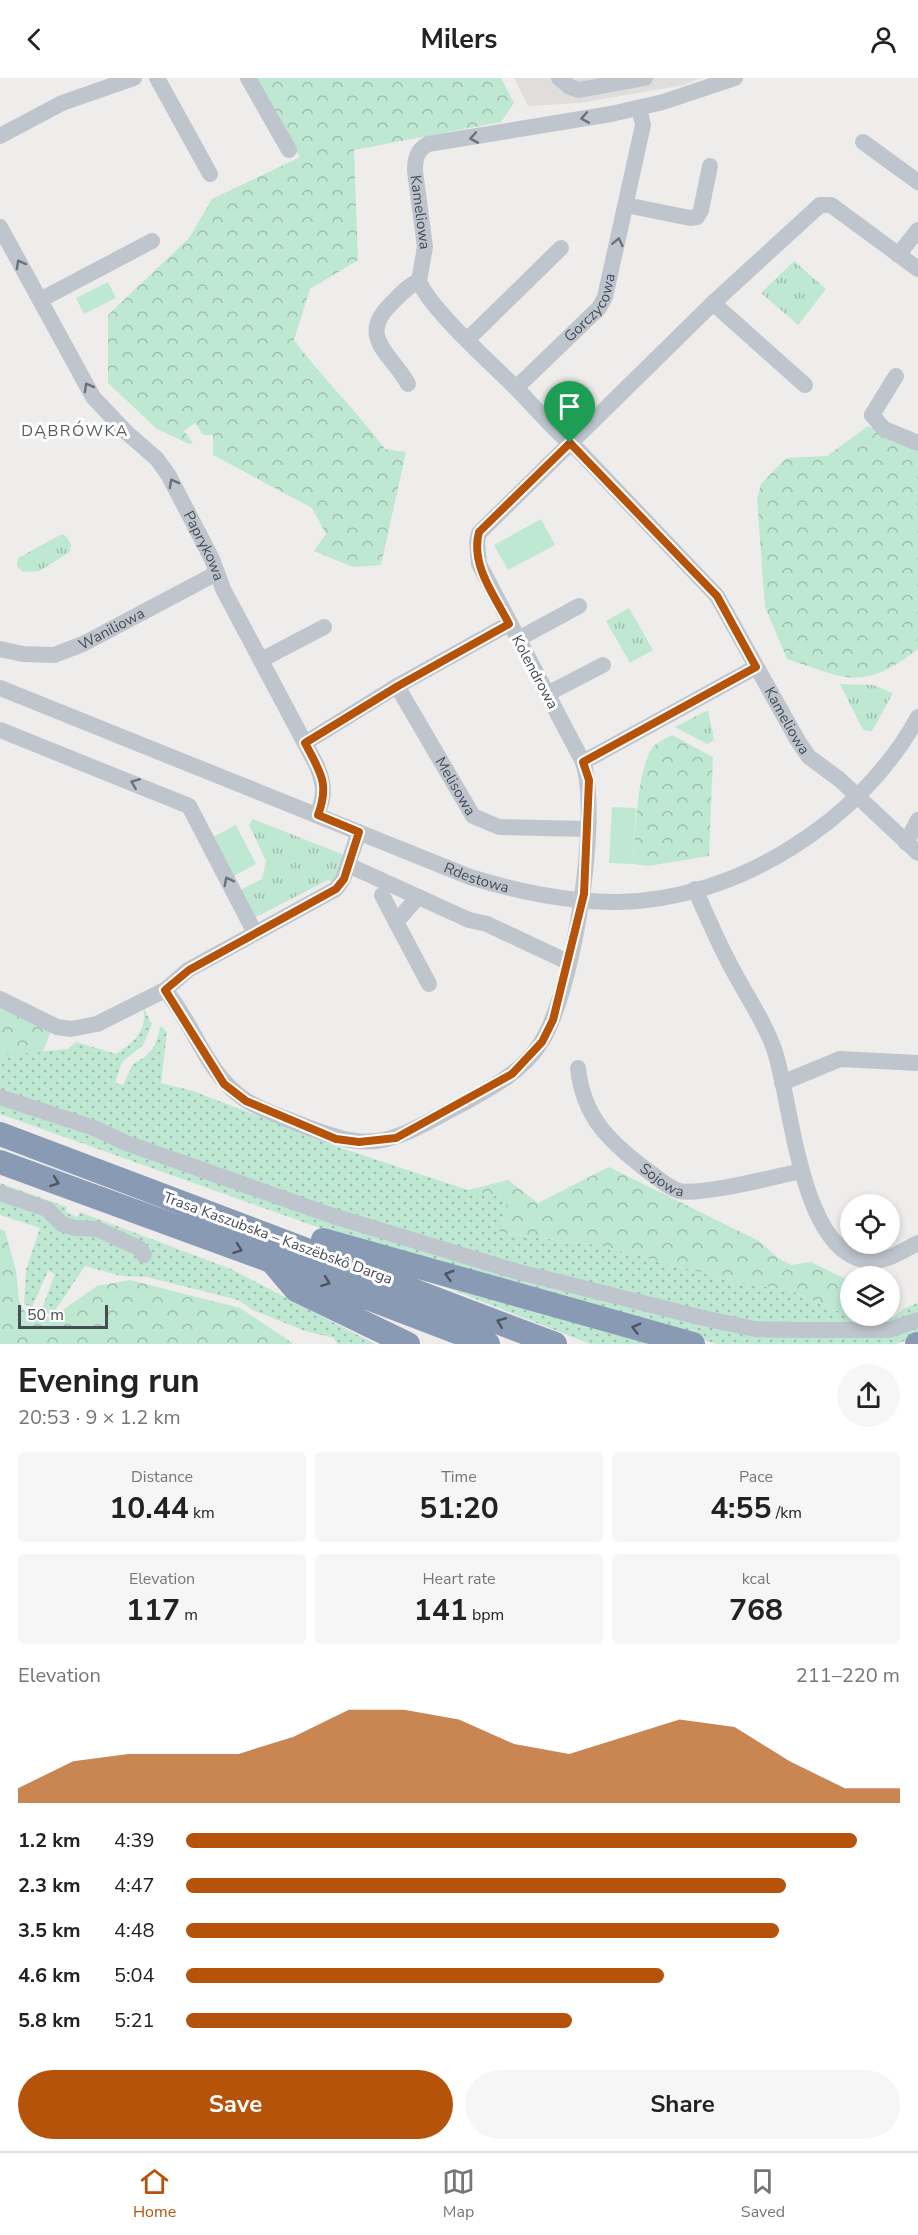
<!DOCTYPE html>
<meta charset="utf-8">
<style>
body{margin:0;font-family:"Nunito Sans",sans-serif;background:#f6f6f6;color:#222;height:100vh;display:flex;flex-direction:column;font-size:22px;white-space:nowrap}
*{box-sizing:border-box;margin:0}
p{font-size:20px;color:#767676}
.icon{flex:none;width:33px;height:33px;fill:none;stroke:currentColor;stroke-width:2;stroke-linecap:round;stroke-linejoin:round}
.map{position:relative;height:1266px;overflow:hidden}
.panel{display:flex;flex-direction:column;background:#fff;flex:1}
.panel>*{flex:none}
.tools{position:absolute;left:840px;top:1116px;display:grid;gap:12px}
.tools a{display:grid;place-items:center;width:60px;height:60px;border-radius:50%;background:#fff;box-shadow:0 3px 9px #0003;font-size:30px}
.scale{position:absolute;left:18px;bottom:15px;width:90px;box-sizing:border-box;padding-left:6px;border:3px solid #474d57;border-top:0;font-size:16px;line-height:21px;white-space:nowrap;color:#474d57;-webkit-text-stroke:4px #fff;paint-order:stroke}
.pin{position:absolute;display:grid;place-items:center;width:51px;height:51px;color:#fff;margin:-62px -26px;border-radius:50% 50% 50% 0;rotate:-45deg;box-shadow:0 0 6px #0007}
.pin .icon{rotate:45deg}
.round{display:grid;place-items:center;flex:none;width:63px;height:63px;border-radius:32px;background:#f6f6f6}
.summary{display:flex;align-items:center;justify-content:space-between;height:102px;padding:0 18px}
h1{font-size:33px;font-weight:700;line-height:45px}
.figures{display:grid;grid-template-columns:repeat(3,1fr);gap:9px;height:102px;padding:6px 18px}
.figures div{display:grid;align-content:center;border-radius:6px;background:#f6f6f6;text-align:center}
.figures b{font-size:30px;font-weight:700}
.figures small{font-size:16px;font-weight:400}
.figures p{font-size:16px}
.chart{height:168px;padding:12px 18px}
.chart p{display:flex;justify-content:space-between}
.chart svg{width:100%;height:108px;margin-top:6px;fill:#b45309;opacity:.7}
.button{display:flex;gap:12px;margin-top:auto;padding:12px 18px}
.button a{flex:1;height:69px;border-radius:36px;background:#b45309;color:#fff;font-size:24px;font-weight:700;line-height:69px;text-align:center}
.button a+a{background:#f6f6f6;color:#222}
ul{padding:0 18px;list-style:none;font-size:20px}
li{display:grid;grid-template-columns:96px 72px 1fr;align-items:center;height:45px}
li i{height:15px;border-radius:8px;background:#b45309}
header{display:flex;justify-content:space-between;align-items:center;height:78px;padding:0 18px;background:#fff;font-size:27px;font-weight:700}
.dock{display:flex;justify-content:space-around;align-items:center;height:84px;border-top:2px solid #e0e0e0;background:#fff;font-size:16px;color:#767676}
.dock a{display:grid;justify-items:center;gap:3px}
.dock .on{color:#b45309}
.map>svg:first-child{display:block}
.education{fill:#dfdedd}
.grass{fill:url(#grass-dots)}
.forest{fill:url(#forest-crowns)}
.park{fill:url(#park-tufts)}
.pitch{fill:#bfe8d3}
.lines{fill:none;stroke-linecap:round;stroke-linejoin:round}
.minor{stroke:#bfc5cd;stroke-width:16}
.highway{stroke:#899ab5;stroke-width:24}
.oneway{stroke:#6b717a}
.oneway2{stroke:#4e5560}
.route-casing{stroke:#fff;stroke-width:12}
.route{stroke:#b45309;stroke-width:8}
.labels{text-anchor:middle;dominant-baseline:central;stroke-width:6;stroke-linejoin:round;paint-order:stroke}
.street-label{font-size:15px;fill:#474d57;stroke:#fff}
.neighbourhood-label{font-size:16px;letter-spacing:1.5px;fill:#5a5c60;stroke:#fff}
</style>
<header><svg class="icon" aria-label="back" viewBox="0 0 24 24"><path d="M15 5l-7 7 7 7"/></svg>Milers<svg class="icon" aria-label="person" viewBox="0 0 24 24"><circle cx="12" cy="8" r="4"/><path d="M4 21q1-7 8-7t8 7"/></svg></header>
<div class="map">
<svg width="918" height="1266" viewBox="0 0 918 1266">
<defs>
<pattern id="grass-dots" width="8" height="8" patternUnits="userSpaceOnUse" patternTransform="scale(1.5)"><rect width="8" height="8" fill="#bfe8d3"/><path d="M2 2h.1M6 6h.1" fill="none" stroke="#9dbeae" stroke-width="1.8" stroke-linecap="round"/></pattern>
<pattern id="forest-crowns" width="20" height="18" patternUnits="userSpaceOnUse" patternTransform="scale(1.5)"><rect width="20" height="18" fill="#bfe8d3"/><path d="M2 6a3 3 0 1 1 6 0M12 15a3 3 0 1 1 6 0" fill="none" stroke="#9dbeae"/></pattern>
<pattern id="park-tufts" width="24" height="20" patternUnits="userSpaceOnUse" patternTransform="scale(1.5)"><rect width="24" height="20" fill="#bfe8d3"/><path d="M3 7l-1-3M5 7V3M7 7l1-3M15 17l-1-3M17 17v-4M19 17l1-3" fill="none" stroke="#9dbeae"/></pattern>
</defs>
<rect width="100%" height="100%" fill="#efecec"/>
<!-- education -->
<path class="education" d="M 514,0 L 701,0 L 684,7 L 580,25 L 528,28 Z"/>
<!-- grass -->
<path class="grass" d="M 143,929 L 152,946 L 143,967 L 122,984 L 115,1005 L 123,1007 L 133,986 L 145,979 L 154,969 L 161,948 L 167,954 L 161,1005 L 193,1013 L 344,1071 L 468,1112 L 509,1120 L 499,1155 L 598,1167 L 748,1207 L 788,1211 L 836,1233 L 850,1233 L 850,1238 L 887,1238 L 893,1240 L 903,1231 L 918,1225 L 918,1258 L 896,1266 L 717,1266 L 348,1160 L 0,1036 L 0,977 L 68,971 L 76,964 L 116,976 C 134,964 148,953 143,929 Z
M 0,1105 L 67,1129 L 66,1134 L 77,1139 L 80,1134 L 231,1191 L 375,1266 L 337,1266 L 334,1260 L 305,1253 L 253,1232 L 238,1222 L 147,1199 L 121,1198 L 85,1188 L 52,1237 L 41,1233 L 55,1196 L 48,1193 L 32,1229 L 24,1226 L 26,1192 L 40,1150 L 0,1137 Z
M 435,1205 L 665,1266 L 590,1266 Z"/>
<!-- forest -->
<path class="forest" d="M 254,0 L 501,0 L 514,25 L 501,44 L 354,72 L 358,182 L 310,211 L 294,262 C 323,301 357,333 385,371 L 406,374 L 381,487 L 353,489 L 314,473 L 326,456 L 312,430 L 213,377 L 213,357 L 203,357 L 195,345 L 184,353 L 193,365 L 189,366 L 157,351 L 108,305 L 108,237 L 189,160 L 212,121 L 300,79 Z
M 868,348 L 918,374 L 918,571 C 862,614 848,601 787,581 L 765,529 L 757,421 L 761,406 L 786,380 L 827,378 Z
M 672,657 L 713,679 L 709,778 L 648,788 L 633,786 C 635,761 637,683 655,667 C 660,663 666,660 672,657 Z
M 0,928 L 51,953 L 43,974 L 0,977 Z
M 609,1089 L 759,1163 L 778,1180 L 791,1187 L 811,1184 L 850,1203 L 850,1233 L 836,1233 L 788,1211 L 748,1207 L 598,1167 L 499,1155 L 508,1120 L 468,1112 L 508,1102 L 538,1125 Z
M 0,1151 L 5,1153 L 16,1193 L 19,1223 L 29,1241 L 53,1239 L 97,1208 L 130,1202 L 240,1230 L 294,1266 L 0,1266 Z"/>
<!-- park -->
<path class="park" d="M 794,183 L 826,211 L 798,247 L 761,215 Z
M 62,456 L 67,459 L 71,467 L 70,474 L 39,493 L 23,494 L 17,488 L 18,480 Z
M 629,530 L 653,572 L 630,585 L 606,543 Z
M 840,606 L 873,607 L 893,615 L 872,653 L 863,652 Z
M 708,632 L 714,662 L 707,666 L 675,649 Z
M 253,741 L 344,777 L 335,806 L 328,802 L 254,840 L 240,812 L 262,801 L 266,783 L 249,747 Z"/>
<!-- pitch -->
<path class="pitch" d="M 108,204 L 116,220 L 84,236 L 76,220 Z
M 541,441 L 555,467 L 508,492 L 494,467 Z
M 612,729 L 636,730 L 633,786 L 609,785 Z
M 236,747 L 256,786 L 234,798 L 213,759 Z"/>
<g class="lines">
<!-- minor -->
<g class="minor">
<path d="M 157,0 L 210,96"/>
<path d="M 248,0 L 289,72"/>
<path d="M 559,0 L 570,9 L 579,12 L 645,0"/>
<path id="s1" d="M 735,0 L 663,24 L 611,36 L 428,66 C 417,72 415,81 415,93 L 425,169 L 419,203 C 430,231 491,285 514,308 C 536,330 555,354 579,373 L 717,518 L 798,663 L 809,679 L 839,701 L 918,775"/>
<path d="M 0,58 L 62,25 L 134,0"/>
<path d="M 863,64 L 918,104"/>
<path d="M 626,127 L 690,140 L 697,139 L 701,132 L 710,88"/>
<path id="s2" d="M 0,149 L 93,319 L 126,354 L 157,381 L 169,398 L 212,481 L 223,511 L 317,688 C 325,708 325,717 317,737"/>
<path d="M 898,177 L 918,152"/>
<path d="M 40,222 L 152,163"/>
<path d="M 713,225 L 805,307"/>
<path d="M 467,262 L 561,170"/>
<path d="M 896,298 L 872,337 L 884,351 L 918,365"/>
<path d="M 408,306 C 393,277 357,260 390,227 C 399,218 407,208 419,203"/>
<path id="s3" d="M 516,310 L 599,230 L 605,219 L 643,47 L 639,30"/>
<path d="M 518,561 L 579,528"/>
<path id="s4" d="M 0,571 L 23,576 L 54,577 L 83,566 L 217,495"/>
<path d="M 261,582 L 324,549"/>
<path id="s5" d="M 397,608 L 473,738 L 499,749 L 587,751"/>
<path id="s6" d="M 0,610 L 470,799 C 519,814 566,824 617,824 C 737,823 862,742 918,639"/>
<path d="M 547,616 L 603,587"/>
<path d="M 0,652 L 189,728 L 255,855"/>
<path d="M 305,665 L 397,608 L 509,546"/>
<path d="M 583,684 L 756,589"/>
<path d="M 906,765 L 918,742"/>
<path d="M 348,787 L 469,842 L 487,846 L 568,884"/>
<path d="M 695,811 C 707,839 719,867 734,894 C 747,919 765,944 774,971 C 792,1020 799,1181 872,1183 C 888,1183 904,1172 918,1165"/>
<path d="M 382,817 L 396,844"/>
<path d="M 418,819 L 396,844 L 429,906"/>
<path d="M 165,912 C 195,947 205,994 244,1021 C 260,1032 280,1038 297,1045 C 378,1078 389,1064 462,1026 C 491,1010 522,994 540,966 C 573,917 601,740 583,684 L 479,486 L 477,464 L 479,455 L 713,225 L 820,127 L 831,127 L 918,191"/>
<path d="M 0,921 L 57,949 L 71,951 L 97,946 L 165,912 L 188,892 L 336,811 L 343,801 L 359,754"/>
<path id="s7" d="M 578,990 C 583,1040 611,1065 648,1093 C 657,1099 668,1110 679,1113 C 702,1118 777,1098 802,1093"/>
<path d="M 782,1005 L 840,981 L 918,985"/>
<path d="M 0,1019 L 94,1050 L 126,1065 L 333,1138 L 515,1193 L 703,1240 L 755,1251 L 795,1252 L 889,1252 L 918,1242"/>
<path d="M 0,1115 L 47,1131 L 62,1146 L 74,1150 L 97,1151 L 139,1170 L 144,1177"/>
</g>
<!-- highway -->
<path class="highway" d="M 0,1056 L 555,1266
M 0,1084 L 271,1183 L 488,1266
M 323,1162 L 693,1266
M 273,1185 L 296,1212 L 408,1266
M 917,1266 L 918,1266"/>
</g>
<!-- one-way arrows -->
<defs><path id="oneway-chevron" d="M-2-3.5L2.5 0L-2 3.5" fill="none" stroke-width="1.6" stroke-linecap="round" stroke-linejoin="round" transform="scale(1.5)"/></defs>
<g class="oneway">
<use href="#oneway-chevron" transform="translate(585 40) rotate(170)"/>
<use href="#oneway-chevron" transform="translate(474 60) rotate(170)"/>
<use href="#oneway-chevron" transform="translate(618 164) rotate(-78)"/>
<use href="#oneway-chevron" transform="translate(20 186) rotate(-119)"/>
<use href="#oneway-chevron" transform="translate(88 309) rotate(-119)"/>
<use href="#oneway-chevron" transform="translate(173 405) rotate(-118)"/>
<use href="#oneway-chevron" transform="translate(135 705) rotate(-158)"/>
<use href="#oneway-chevron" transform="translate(228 803) rotate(-117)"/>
</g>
<g class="oneway2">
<use href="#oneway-chevron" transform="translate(55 1104) rotate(20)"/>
<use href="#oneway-chevron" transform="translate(238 1171) rotate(20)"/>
<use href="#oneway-chevron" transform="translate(449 1197) rotate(-164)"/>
<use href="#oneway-chevron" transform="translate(326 1204) rotate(21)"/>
<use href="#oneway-chevron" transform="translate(501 1244) rotate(-158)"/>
<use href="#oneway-chevron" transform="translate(636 1250) rotate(-165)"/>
</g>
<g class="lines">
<!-- route casing -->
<g class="route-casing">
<path id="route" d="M 570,365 L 717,518 L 756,589 L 583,684 L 589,702 L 584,816 L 553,942 L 542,964 L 512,996 L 396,1060 L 359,1064 L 336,1061 L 246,1023 L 224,1006 L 165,912 L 189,892 L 336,811 L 344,801 L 359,754 L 318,737 C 330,705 320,694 305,665 L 398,608 L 509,546 C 495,518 470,487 479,454 Z"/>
</g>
<!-- route -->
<use href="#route" class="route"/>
</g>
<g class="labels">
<!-- street labels -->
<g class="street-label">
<text stroke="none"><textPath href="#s1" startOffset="388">Kameliowa</textPath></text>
<text stroke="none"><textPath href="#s3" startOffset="111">Gorczycowa</textPath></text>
<text stroke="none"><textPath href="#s2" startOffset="382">Paprykowa</textPath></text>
<text stroke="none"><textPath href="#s4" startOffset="118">Waniliowa</textPath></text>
<text transform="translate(535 594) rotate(62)">Kolendrowa</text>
<text stroke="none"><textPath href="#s1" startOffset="1035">Kameliowa</textPath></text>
<text stroke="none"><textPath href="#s5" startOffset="116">Melisowa</textPath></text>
<text stroke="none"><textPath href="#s6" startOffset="513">Rdestowa</textPath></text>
<text stroke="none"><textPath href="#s7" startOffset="146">Sojowa</textPath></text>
<text transform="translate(278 1160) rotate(20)">Trasa Kaszubska – Kaszëbskô Darga</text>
</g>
<!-- neighbourhood labels -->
<g class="neighbourhood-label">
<text x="75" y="353">DĄBRÓWKA</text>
</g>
</g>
</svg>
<div class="tools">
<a><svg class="icon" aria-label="locate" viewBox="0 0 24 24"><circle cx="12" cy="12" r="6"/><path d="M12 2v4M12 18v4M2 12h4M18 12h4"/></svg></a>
<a><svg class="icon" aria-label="layers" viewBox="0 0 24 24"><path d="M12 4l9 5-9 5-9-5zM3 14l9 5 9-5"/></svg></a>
</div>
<div class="scale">50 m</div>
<div class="pin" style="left:570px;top:365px;background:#1e9e55"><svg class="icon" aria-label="arrive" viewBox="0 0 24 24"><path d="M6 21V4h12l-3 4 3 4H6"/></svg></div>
</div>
<section class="panel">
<div class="summary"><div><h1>Evening run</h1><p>20:53 · 9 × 1.2 km</p></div><a class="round"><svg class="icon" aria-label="share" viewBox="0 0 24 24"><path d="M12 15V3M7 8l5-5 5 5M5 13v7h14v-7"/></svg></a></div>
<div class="figures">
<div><p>Distance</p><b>10.44<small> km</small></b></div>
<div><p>Time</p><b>51:20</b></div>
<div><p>Pace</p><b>4:55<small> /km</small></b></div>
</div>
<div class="figures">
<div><p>Elevation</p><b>117<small> m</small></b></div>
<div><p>Heart rate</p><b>141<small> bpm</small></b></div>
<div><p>kcal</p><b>768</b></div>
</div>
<div class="chart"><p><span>Elevation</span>211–220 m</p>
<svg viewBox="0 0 160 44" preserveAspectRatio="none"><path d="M0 44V38L10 27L20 24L30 24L40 24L50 17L60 6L70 6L80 10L90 20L100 24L110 17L120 10L130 13L140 27L150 38L160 38V44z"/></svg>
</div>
<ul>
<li><b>1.2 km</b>4:39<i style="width:94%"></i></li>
<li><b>2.3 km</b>4:47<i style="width:84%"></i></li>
<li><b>3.5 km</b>4:48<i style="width:83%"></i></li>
<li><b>4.6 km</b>5:04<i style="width:67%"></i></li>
<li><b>5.8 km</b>5:21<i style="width:54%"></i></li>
</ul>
<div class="button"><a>Save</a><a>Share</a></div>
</section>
<nav class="dock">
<a class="on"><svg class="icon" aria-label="home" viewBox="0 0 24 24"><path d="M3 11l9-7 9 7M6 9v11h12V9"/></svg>Home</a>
<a><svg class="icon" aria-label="map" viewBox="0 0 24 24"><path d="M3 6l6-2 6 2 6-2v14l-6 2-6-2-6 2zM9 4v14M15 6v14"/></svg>Map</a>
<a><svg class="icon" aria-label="saved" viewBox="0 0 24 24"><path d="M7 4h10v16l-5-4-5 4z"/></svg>Saved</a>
</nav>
